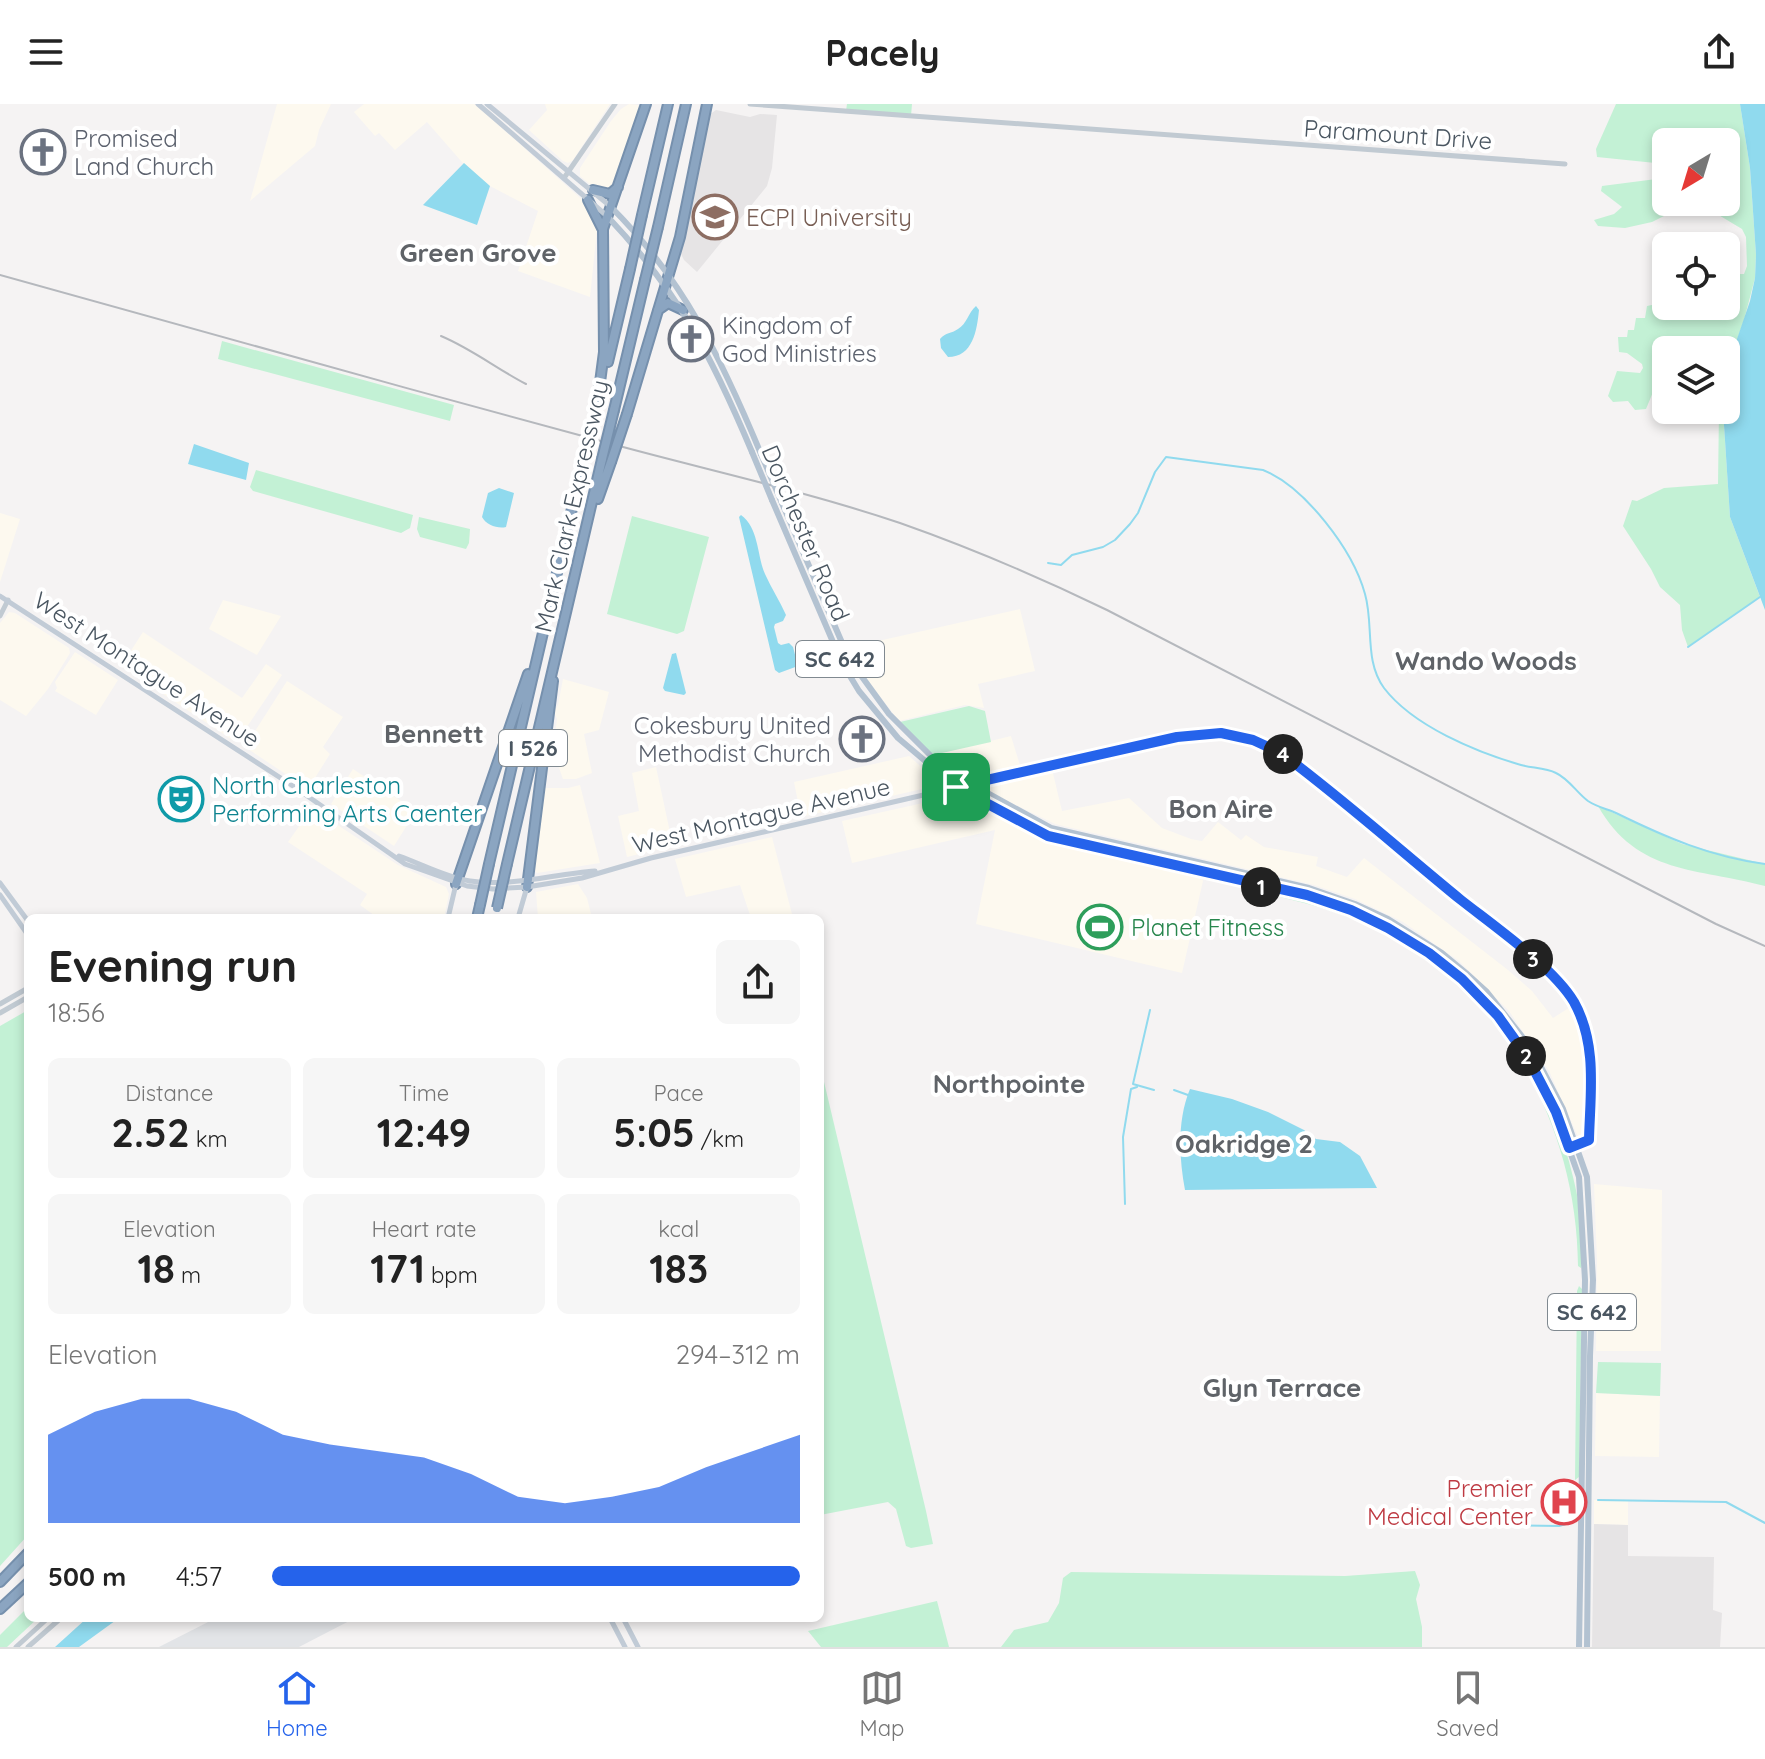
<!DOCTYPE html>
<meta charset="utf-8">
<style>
body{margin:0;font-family:Quicksand,sans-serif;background:#f6f6f6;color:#222;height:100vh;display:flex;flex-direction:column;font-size:30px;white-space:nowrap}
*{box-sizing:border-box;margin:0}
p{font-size:26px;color:#767676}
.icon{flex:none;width:44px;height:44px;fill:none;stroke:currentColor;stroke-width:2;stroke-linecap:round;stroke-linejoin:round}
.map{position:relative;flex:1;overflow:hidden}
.panel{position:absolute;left:24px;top:810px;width:800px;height:708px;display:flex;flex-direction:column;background:#fff;border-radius:12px;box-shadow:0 4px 12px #0003}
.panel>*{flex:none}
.needle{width:52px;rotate:218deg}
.controls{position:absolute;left:1652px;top:24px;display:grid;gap:16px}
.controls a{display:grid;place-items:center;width:88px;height:88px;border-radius:12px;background:#fff;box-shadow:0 4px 12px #0003;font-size:40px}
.pin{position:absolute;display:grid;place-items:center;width:68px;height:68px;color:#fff;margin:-34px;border-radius:16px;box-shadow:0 4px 12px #0006}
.km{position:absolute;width:40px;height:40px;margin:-20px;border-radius:50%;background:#222;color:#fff;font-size:22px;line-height:40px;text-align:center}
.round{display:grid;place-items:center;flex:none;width:84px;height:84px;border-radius:12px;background:#f6f6f6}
.head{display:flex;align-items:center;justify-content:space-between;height:136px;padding:0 24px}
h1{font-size:44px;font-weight:700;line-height:60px}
.figures{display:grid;grid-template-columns:repeat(3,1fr);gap:12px;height:136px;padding:8px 24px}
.figures div{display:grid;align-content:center;border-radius:12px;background:#f6f6f6;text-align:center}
.figures b{font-size:40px;font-weight:700}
.figures small{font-size:22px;font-weight:400}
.figures p{font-size:22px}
.chart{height:224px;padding:16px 24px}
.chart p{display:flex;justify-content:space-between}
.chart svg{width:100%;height:144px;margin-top:8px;fill:#2563eb;opacity:.7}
ul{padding:0 24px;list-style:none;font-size:26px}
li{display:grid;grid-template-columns:128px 96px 1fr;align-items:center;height:60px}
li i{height:20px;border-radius:10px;background:#2563eb}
header{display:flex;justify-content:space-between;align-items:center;height:104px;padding:0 24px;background:#fff;font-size:36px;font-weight:700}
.tab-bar{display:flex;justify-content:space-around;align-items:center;height:112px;border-top:2px solid #e0e0e0;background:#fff;font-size:22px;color:#767676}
.tab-bar a{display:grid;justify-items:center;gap:4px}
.tab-bar .on{color:#2563eb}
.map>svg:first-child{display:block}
.commercial{fill:#fdf9ef}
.education{fill:#e6e4e5}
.airport{fill:#e2e4e7}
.green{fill:#c3f1d5;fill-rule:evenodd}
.water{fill:#90daee}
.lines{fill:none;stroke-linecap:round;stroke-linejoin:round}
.stream{stroke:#90daee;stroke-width:2}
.motorway-casing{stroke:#7690ad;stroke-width:12}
.tertiary{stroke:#c1cad2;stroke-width:5}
.secondary{stroke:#c1cbd6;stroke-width:5}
.primary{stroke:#b3c2d1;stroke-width:6}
.motorway{stroke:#8ba5c1;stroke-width:8}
.rail{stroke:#b5b8bd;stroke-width:2}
.motorway-bridge-casing{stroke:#7690ad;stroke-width:12;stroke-linecap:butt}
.primary-bridge{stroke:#b3c2d1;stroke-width:6}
.motorway-bridge{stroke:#8ba5c1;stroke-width:8}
.route-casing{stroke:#fff;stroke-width:16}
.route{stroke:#2563eb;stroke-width:10}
.labels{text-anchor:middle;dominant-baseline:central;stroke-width:8;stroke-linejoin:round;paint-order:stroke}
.shield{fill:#fff;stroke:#808990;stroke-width:2}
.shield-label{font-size:22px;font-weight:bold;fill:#4a5661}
.street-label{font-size:24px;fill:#4a5661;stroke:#fff}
.worship-label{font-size:24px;fill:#5b616d;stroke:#fff;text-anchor:start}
.education-label{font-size:24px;fill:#785e54;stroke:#fff;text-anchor:start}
.culture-label{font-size:24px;fill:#0d838f;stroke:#fff;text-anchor:start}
.leisure-label{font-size:24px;fill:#27864d;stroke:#fff;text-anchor:start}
.health-label{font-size:24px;fill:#be3a42;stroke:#fff;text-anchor:end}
.neighbourhood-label{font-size:26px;font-weight:bold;fill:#5f6368;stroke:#fff}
</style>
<header><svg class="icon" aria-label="menu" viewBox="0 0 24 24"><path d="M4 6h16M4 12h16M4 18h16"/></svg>Pacely<svg class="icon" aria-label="share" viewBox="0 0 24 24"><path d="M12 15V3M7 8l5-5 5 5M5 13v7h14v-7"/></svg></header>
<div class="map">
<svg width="1765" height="1543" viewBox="0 0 1765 1543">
<rect width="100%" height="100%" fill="#f5f3f3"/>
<!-- commercial -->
<path class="commercial" d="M 277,0 L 331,0 L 319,26 L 315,42 L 250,97 Z
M 364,0 L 474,0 L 495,18 L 588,101 L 598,116 L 590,193 L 518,167 L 538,107 L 490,82 L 461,57 L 427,18 L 395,46 L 379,29 L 375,32 L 354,8 Z
M 545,0 L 610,0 L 573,56 L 568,59 L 563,57 L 529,26 L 547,6 Z
M 629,0 L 638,1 L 641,7 L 615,80 L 609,88 L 597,86 L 580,72 L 580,64 L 611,17 L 621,5 Z
M 0,409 L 20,415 L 0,478 Z
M 223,496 L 281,512 L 257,551 L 209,525 Z
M 1020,505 L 1035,567 L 978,580 L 984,604 L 965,601 L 899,617 L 866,574 L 847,544 Z
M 9,508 L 15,509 L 69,544 L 70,549 L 48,585 L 26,612 L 0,596 L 0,519 Z
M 143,528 L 242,594 L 266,560 L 282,571 L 238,636 L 234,637 L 121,562 Z
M 75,548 L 118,576 L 96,611 L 55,587 L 57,584 L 55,578 Z
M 563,575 L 609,588 L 599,626 L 584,630 L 592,669 L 576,675 L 563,675 L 553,647 L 557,615 L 554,608 L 558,601 Z
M 287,577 L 343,613 L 323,643 L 330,650 L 308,685 L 245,643 Z
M 1011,632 L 1022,668 L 1051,661 L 1062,707 L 1129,694 L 1162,724 L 1191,735 L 1202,737 L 1218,718 L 1241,736 L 1246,731 L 1264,743 L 1318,753 L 1316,762 L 1347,773 L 1364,754 L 1508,866 L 1532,887 L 1553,914 L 1575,900 L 1582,917 L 1592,964 L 1589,1030 L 1585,1030 L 1585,1034 L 1579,1035 L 1549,967 L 1509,907 L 1459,857 L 1403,818 L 1355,795 L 1314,781 L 1055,720 L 991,689 L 990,686 L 933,651 Z
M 909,652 L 936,676 L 935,682 L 801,713 L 794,678 Z
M 656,663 L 673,742 L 627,753 L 618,712 L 639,707 L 632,669 Z
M 353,665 L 416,707 L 394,742 L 331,700 Z
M 580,681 L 600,759 L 537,769 L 533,764 L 542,684 L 568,684 Z
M 959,691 L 998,714 L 1036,731 L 1201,772 L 1203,777 L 1182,869 L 976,820 L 995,726 L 852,759 L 842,717 Z
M 312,704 L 398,761 L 446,783 L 449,790 L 444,814 L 378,814 L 360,801 L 367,790 L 288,738 Z
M 772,733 L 793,814 L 751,814 L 740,781 L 686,793 L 675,755 Z
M 578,780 L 587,794 L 592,814 L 538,814 L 536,788 Z
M 1594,1080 L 1662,1086 L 1661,1247 L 1596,1247 L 1597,1156 Z
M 1596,1289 L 1660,1292 L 1659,1353 L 1595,1352 Z
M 1594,1396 L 1628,1397 L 1628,1421 L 1594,1420 Z"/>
<!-- education -->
<path class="education" d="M 716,6 L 750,13 L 760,10 L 777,11 L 772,64 L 767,82 L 697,168 L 684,156 L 680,148 L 709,11 Z
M 1594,1420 L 1628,1421 L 1628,1452 L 1714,1453 L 1713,1506 L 1722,1509 L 1720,1543 L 1592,1543 Z"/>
<!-- airport -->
<path class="airport" d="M 216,1514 L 355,1514 L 299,1543 L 159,1543 Z"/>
<!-- green -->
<path class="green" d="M 847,0 L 912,0 L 911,12 L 846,7 Z
M 1616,0 L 1740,0 L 1750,64 L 1756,151 L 1755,174 L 1744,216 L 1726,267 L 1726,246 L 1666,246 L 1666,275 L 1658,276 L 1646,305 L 1635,306 L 1628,297 L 1613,298 L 1608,292 L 1617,267 L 1640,269 L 1643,264 L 1642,260 L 1627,249 L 1619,248 L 1618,233 L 1627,233 L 1628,226 L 1634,226 L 1636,214 L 1645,214 L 1647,202 L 1666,198 L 1666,202 L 1726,202 L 1726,170 L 1744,170 L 1747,162 L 1746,133 L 1742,125 L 1707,104 L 1676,106 L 1652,118 L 1625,124 L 1598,122 L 1594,116 L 1614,110 L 1622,103 L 1601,87 L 1602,82 L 1664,74 L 1665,60 L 1597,53 L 1596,45 ZM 1666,38 L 1726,38 L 1726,98 L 1666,98 Z
M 222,237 L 454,301 L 450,317 L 218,255 Z
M 1719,306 L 1723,306 L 1730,413 L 1760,493 L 1688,543 L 1682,526 L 1680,501 L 1660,483 L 1651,465 L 1623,422 L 1632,396 L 1637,397 L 1664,384 L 1718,380 Z
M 256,366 L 413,411 L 410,424 L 401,429 L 253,387 L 250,383 Z
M 632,412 L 709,433 L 684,527 L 677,530 L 607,510 Z
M 419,413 L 470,425 L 469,439 L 466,445 L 420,433 L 417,425 Z
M 969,602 L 985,607 L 991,638 L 933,651 L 900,618 Z
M 1598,702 L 1682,740 L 1765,760 L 1765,782 C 1698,764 1637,771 1598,702 Z
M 1220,776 C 1241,776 1265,785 1285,789 C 1428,821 1540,930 1573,1073 C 1579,1097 1587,1140 1581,1164 L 1578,1162 C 1577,1018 1500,880 1365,820 C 1318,799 1268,791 1219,778 Z
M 28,906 L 28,1431 L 0,1462 L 0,922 Z
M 820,961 L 926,1407 L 933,1440 L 911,1444 L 906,1442 L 896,1405 L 888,1398 L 820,1411 Z
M 1579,1182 L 1582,1185 L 1579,1373 L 1575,1376 L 1577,1187 Z
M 1598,1258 L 1661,1259 L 1660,1292 L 1596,1289 Z
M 1415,1467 L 1420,1481 L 1416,1495 L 1422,1523 L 1422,1543 L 1001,1543 L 1014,1526 L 1048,1518 L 1059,1499 L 1063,1474 L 1071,1468 L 1345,1472 Z
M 937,1497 L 949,1543 L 821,1543 L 808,1527 Z
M 28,1503 L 28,1514 L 38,1514 L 7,1543 L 0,1543 L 0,1531 Z"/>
<!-- water -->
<path class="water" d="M 1740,0 L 1765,0 L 1765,506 L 1730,413 L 1723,306 L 1726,306 L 1726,267 L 1750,197 L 1755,174 L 1756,151 L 1750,64 Z
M 464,59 L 490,82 L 477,121 L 423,101 Z
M 976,202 L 979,206 C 977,226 973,253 948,253 L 941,244 L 940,235 C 946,228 951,230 958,225 C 967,220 968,209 976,202 Z
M 194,340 L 249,359 L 246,376 L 188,360 Z
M 499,384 L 514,389 L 506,423 C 498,425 486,421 482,413 L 488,389 Z
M 741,411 C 759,424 757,452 765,470 C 771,484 780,497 786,511 L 783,517 L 775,520 L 774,523 L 778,539 L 781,541 L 789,539 L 793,543 L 798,562 L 779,569 L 775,566 L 739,413 Z
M 676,549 L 686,589 L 684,591 L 665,587 L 663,584 L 672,550 Z
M 1190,985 L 1232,995 L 1268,1008 L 1304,1026 L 1316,1035 L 1340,1038 L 1360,1052 L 1377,1084 L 1185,1086 C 1179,1054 1177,1016 1190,985 Z
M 87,1514 L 119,1514 L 79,1543 L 55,1543 Z"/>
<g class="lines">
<!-- stream -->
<path class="stream" d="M 1048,459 L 1061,461 L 1072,451 L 1103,443 L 1115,436 L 1130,420 L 1138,409 L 1155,368 L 1166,353 L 1263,366 C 1305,383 1353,446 1365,490 C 1374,521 1364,557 1384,584 C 1413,622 1476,648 1521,661 C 1532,664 1546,664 1556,669 C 1569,675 1577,689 1588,697 C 1597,703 1607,705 1616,709 C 1665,733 1711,753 1765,760
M 1688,543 L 1760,493
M 1150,906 L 1133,980 L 1154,986
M 1174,986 L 1188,991
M 1125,1100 L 1123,1033 L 1131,985 L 1137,983
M 1598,1396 L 1726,1398 L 1765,1419
M 1495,1421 L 1559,1422 L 1570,1419"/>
<!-- motorway casing -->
<g class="motorway-casing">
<path id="motorway" d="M 593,86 L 610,90 L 618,83
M 588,96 L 602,124
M 642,111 L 668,0
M 658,123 L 686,0
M 658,206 L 668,199 L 683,206
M 608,258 L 630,165
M 597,301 L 604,248 L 603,125 L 646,0
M 614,306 L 645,176
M 627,310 L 680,133 L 707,0
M 598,395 L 611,358
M 489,760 L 584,353
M 507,760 L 602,355
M 456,780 L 528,570
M 527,783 L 553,577
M 477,814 L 480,801
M 0,1478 L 28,1449
M 0,1505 L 28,1479"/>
</g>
<!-- tertiary -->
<path class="tertiary" d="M 750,0 L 1565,60
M 564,74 L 615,0
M 0,512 L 8,496
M 971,680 L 1200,630 C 1230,629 1254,635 1281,649 C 1346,698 1408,752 1471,803 C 1501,828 1555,865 1574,898 C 1598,940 1591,991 1589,1036 L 1569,1044
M 0,900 L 28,884
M 0,909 L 28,893
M 16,1543 L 48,1514
M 28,1543 L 61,1514"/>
<!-- secondary -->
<path class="secondary" d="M 478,0 L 607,112
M 487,0 L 610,102
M 0,492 L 293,682 L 405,760 L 467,782 L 493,785 L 527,783 L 582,774 L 651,754 L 971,680
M 399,752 C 422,760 445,773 470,777 C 513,783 553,770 595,767
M 0,779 L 28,817
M 0,791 L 28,831
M 448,814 L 456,780
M 518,814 L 527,783
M 610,1514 L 625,1543
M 623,1514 L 638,1543"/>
<!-- primary -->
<path class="primary" d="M 611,103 C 684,176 722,256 761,350
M 607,112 C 679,188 712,253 752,348
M 772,396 L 842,559 L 859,587 L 898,634 L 956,683 L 1048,732 L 1307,791 L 1351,806 L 1388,824 L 1429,849 L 1462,875 L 1498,912 L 1528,954 L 1556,1008 L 1579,1073 L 1585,1176 L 1579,1543
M 782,399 L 849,555 L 889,610 L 934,655 L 971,680 L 1051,724 L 1309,784 L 1355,800 L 1388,815 L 1442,849 L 1466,869 L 1487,888 L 1531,944 L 1563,1005 L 1587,1073 L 1593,1176 L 1590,1252 L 1587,1543"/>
<!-- motorway -->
<use href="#motorway" class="motorway"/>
<!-- rail -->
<path class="rail" d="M 0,171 C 197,226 393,281 590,334 C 693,363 799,385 900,419 C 971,444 1039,473 1107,506 L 1716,820 L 1765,842
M 441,232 C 472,245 497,265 526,280"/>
<!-- motorway-bridge casing -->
<g class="motorway-bridge-casing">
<path id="motorway-bridge" d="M 630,165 L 642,111
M 645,176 L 658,123
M 584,353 L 597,301
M 602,355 L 614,306
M 611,358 L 627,310
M 480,801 L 489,760
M 497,804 L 507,760"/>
</g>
<!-- primary-bridge -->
<path class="primary-bridge" d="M 752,348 L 772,396
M 761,350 L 782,399"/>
<!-- motorway-bridge -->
<use href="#motorway-bridge" class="motorway-bridge"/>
</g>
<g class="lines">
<!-- route casing -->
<g class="route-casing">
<path id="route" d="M 1221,629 L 1253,636 L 1281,649 C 1343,695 1401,747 1461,796 C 1494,822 1553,863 1574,898 C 1598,941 1590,991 1589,1036 L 1569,1044 L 1556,1008 L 1528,954 L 1498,912 L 1462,875 L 1429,849 L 1388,824 L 1351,806 L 1307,791 L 1048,732 L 956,683 L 1177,633 Z"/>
</g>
<!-- route -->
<use href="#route" class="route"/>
</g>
<!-- icons -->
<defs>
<g id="church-ring" transform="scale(2.3)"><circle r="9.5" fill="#fff" stroke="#6b7280" stroke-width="1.5"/><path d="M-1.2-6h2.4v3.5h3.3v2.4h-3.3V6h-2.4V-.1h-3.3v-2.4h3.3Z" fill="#6b7280"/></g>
<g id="university-ring" transform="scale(2.3)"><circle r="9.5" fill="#fff" stroke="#8d6e63" stroke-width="1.5"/><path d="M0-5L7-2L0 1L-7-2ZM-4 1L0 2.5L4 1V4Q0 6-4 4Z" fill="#8d6e63"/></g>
<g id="theatre-ring" transform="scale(2.3)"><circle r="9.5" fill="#fff" stroke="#0f9aa8" stroke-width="1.5"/><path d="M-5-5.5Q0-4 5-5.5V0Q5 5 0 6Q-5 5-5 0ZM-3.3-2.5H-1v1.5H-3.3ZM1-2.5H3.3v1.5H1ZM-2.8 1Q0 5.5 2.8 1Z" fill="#0f9aa8"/></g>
<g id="stadium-ring" transform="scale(2.3)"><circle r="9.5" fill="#fff" stroke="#2e9e5b" stroke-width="1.5"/><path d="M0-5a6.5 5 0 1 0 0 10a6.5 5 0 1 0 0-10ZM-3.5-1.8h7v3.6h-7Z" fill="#2e9e5b"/></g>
<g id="hospital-ring" transform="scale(2.3)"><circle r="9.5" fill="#fff" stroke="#e0444e" stroke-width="1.5"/><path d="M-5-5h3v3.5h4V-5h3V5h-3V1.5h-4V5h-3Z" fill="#e0444e"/></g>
</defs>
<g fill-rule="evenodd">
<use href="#church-ring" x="43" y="48"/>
<use href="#university-ring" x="715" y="113"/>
<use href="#church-ring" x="691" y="235"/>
<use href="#church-ring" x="862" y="635"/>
<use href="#theatre-ring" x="181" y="695"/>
<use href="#stadium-ring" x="1100" y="823"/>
<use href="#hospital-ring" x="1564" y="1398"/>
</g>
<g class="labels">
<!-- shield labels -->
<g class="shield">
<rect x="796" y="537" width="88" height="36" rx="6"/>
<rect x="499" y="626" width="68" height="36" rx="6"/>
<rect x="1548" y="1190" width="88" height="36" rx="6"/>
</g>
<g class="shield-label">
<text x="840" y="555">SC 642</text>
<text x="533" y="644">I 526</text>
<text x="1592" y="1208">SC 642</text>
</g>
<!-- street labels -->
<g class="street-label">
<text transform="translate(1398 30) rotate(4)">Paramount Drive</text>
<text transform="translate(571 402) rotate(-77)">Mark Clark Expressway</text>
<text transform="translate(806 429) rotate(67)">Dorchester Road</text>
<text transform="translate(147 565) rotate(33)">West Montague Avenue</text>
<text transform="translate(761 711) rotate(-13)">West Montague Avenue</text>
</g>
<!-- worship labels -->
<g class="worship-label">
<text x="74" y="34">Promised<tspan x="74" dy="28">Land Church</tspan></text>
<text x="722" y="221">Kingdom of<tspan x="722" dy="28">God Ministries</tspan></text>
<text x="831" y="621" text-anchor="end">Cokesbury United<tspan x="831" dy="28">Methodist Church</tspan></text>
</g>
<!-- education labels -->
<g class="education-label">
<text x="746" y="113">ECPI University</text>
</g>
<!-- culture labels -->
<g class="culture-label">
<text x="212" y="681">North Charleston<tspan x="212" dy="28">Performing Arts Caenter</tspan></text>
</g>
<!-- leisure labels -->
<g class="leisure-label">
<text x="1131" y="823">Planet Fitness</text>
</g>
<!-- health labels -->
<g class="health-label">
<text x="1533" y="1384">Premier<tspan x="1533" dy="28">Medical Center</tspan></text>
</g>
<!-- neighbourhood labels -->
<g class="neighbourhood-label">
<text x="478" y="148">Green Grove</text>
<text x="1486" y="556">Wando Woods</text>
<text x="434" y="629">Bennett</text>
<text x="1221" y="704">Bon Aire</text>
<text x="1009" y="979">Northpointe</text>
<text x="1244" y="1039">Oakridge 2</text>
<text x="1282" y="1283">Glyn Terrace</text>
</g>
</g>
</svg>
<div class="controls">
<a><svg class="needle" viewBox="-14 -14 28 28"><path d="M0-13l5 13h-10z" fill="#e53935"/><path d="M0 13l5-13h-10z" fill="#767676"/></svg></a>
<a><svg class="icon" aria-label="locate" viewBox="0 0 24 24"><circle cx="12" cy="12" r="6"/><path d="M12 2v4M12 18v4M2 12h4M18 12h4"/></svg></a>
<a><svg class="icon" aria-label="layers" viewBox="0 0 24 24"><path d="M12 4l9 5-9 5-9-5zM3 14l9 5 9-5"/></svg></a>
</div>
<div class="pin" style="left:956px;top:683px;background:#1e9e55"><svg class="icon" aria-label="arrive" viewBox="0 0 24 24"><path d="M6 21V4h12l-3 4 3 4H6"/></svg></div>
<b class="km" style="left:1261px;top:783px">1</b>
<b class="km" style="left:1526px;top:952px">2</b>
<b class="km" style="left:1533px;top:855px">3</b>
<b class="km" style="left:1283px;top:650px">4</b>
<section class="panel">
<div class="head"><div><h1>Evening run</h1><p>18:56</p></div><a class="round"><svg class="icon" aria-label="share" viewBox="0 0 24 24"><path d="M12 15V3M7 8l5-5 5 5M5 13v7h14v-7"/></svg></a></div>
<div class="figures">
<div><p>Distance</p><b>2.52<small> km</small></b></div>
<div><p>Time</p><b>12:49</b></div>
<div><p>Pace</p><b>5:05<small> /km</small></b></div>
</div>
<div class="figures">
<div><p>Elevation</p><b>18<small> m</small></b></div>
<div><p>Heart rate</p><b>171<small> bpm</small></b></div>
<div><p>kcal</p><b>183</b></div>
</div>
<div class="chart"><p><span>Elevation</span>294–312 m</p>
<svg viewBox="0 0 160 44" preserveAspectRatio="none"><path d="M0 44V17L10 10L20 6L30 6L40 10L50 17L60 20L70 22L80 24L90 29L100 36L110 38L120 36L130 33L140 27L150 22L160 17V44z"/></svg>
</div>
<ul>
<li><b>500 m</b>4:57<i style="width:100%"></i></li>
</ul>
</section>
</div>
<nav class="tab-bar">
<a class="on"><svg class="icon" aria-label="home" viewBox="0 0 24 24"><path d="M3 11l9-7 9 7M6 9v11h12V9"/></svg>Home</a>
<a><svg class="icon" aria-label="map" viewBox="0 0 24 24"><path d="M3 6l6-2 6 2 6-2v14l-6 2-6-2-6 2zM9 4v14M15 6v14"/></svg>Map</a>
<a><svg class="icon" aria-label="saved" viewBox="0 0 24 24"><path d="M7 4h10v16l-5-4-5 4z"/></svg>Saved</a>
</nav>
